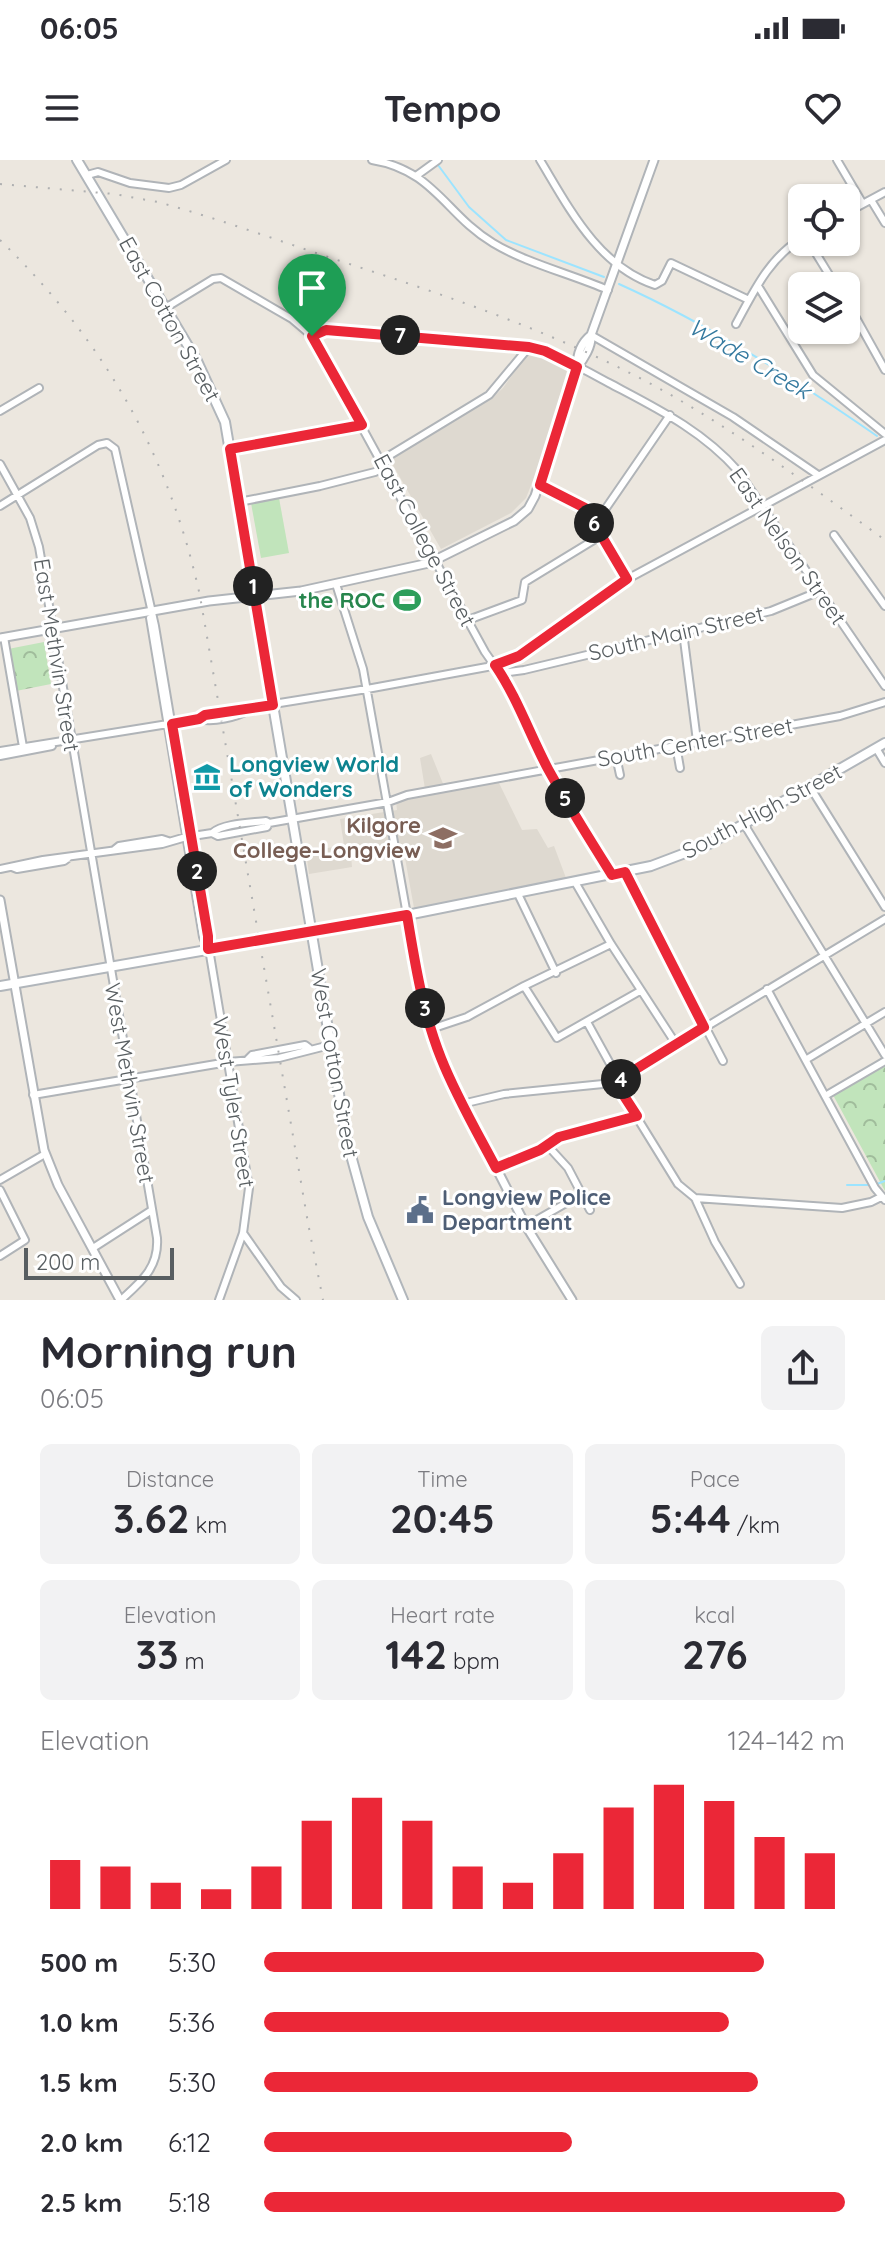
<!DOCTYPE html>
<meta charset="utf-8">
<style>
body{margin:0;font-family:Quicksand,sans-serif;background:#f2f2f3;color:#2b2b33;height:100vh;display:flex;flex-direction:column;font-size:30px;white-space:nowrap}
*{box-sizing:border-box;margin:0}
p{font-size:26px;color:#7c7c81}
.icon{flex:none;width:44px;height:44px;fill:none;stroke:currentColor;stroke-width:2;stroke-linecap:round;stroke-linejoin:round}
.map{position:relative;height:1140px;overflow:hidden}
.panel{display:flex;flex-direction:column;background:#fff;flex:1}
.panel>*{flex:none}
.controls{position:absolute;left:788px;top:24px;display:grid;gap:16px}
.controls a{display:grid;place-items:center;width:72px;height:72px;border-radius:12px;background:#fff;box-shadow:0 2px 6px #0004;font-size:40px}
.scale{position:absolute;left:24px;bottom:20px;width:150px;box-sizing:border-box;padding-left:8px;border:4px solid #585e61;border-top:0;font-size:22px;line-height:28px;white-space:nowrap;color:#585e61;-webkit-text-stroke:6px #fff;paint-order:stroke}
.pin{position:absolute;display:grid;place-items:center;width:68px;height:68px;color:#fff;margin:-82px -34px;border-radius:50% 50% 50% 0;rotate:-45deg;box-shadow:0 0 8px #0007}
.pin .icon{rotate:45deg}
.km{position:absolute;width:40px;height:40px;margin:-20px;border-radius:50%;background:#222;color:#fff;font-size:22px;line-height:40px;text-align:center}
.round{display:grid;place-items:center;flex:none;width:84px;height:84px;border-radius:12px;background:#f2f2f3}
.summary{display:flex;align-items:center;justify-content:space-between;height:136px;padding:0 40px}
h1{font-size:44px;font-weight:700;line-height:60px}
.stats{display:grid;grid-template-columns:repeat(3,1fr);gap:12px;height:136px;padding:8px 40px}
.stats div{display:grid;align-content:center;border-radius:12px;background:#f2f2f3;text-align:center}
.stats b{font-size:40px;font-weight:700}
.stats small{font-size:22px;font-weight:400}
.stats p{font-size:22px}
.chart{height:224px;padding:16px 40px}
.chart p{display:flex;justify-content:space-between}
.chart svg{width:100%;height:144px;margin-top:8px;stroke:#eb2737;stroke-width:6}
ul{padding:0 40px;list-style:none;font-size:26px}
li{display:grid;grid-template-columns:128px 96px 1fr;align-items:center;height:60px}
li i{height:20px;border-radius:10px;background:#eb2737}
.status{display:flex;justify-content:space-between;align-items:center;height:56px;padding:0 40px;background:#fff;direction:ltr}
.status svg{height:22px;fill:currentColor}
header{display:flex;justify-content:space-between;align-items:center;height:104px;padding:0 40px;background:#fff;font-size:36px;font-weight:700}
.map>svg:first-child{display:block}
.education{fill:#ded9d0}
.park{fill:url(#park-crowns)}
.garden{fill:#c1e4bb}
.lines{fill:none;stroke-linecap:round;stroke-linejoin:round}
.stream{stroke:#9ce4ff;stroke-width:2}
.minor-casing{stroke:#b0b4b8;stroke-width:10}
.tertiary-casing{stroke:#b0b4b8;stroke-width:11}
.secondary-casing{stroke:#b1b6bb;stroke-width:12}
.minor{stroke:#fff;stroke-width:6}
.tertiary{stroke:#fff;stroke-width:7}
.secondary{stroke:#fff;stroke-width:8}
.rail{stroke:#afb0b1;stroke-width:2;stroke-dasharray:2 10;stroke-linecap:butt}
.route-casing{stroke:#fff;stroke-width:16}
.route{stroke:#eb2737;stroke-width:10}
.labels{text-anchor:middle;dominant-baseline:central;stroke-width:6;stroke-linejoin:round;paint-order:stroke}
.street-label{font-size:22px;fill:#585e61;stroke:#fff}
.leisure-label{font-size:22px;font-weight:bold;fill:#27864d;stroke:#fff;text-anchor:end}
.culture-label{font-size:22px;font-weight:bold;fill:#0d838f;stroke:#fff;text-anchor:start}
.education-label{font-size:22px;font-weight:bold;fill:#785e54;stroke:#fff;text-anchor:end}
.service-label{font-size:22px;font-weight:bold;fill:#4e5e75;stroke:#fff;text-anchor:start}
.water-label{font-size:24px;font-style:italic;fill:#357a9f;stroke:#fff}
</style>
<div class="status"><b>06:05</b><svg viewBox="0 0 49 12"><path d="M0 12V9h3v3zM5 12V6h3v6zM10 12V3h3v9zM15 12V0h3v12zM26 1h20v11H26zM47 4h2v5h-2z"/></svg></div>
<header><svg class="icon" aria-label="menu" viewBox="0 0 24 24"><path d="M4 6h16M4 12h16M4 18h16"/></svg>Tempo<svg class="icon" aria-label="heart" viewBox="0 0 24 24"><path d="M12 20l-8-8c-3-5 5-10 8-4 3-6 11-1 8 4z"/></svg></header>
<div class="map">
<svg width="885" height="1140" viewBox="0 0 885 1140">
<defs>
<pattern id="park-crowns" width="20" height="18" patternUnits="userSpaceOnUse" patternTransform="scale(2)"><rect width="20" height="18" fill="#c1e4bb"/><path d="M2 6a3 3 0 1 1 6 0M12 15a3 3 0 1 1 6 0" fill="none" stroke="#a0bc9b"/></pattern>
</defs>
<rect width="100%" height="100%" fill="#ece7df"/>
<!-- education -->
<path class="education" d="M 529,191 L 568,207 L 544,292 L 526,338 L 511,353 L 441,389 L 390,300 L 491,239 L 503,228 Z
M 431,594 L 446,631 L 498,621 L 522,670 L 537,669 L 548,688 L 554,686 L 566,718 L 414,748 L 403,687 L 351,695 L 352,707 L 309,714 L 306,692 L 344,685 L 340,659 L 397,650 L 396,641 L 426,635 L 420,598 Z"/>
<!-- park -->
<path class="park" d="M 44,482 L 51,524 L 16,531 L 8,489 Z
M 885,906 L 885,1031 L 833,935 Z"/>
<!-- garden -->
<path class="garden" d="M 279,338 L 289,393 L 261,398 L 251,343 Z"/>
<g class="lines">
<!-- stream -->
<path class="stream" d="M 438,5 L 469,47 L 506,80 L 604,117
M 619,124 C 710,165 796,220 877,276
M 877,1024 L 885,1021
M 847,1025 L 868,1025"/>
<!-- minor casing -->
<g class="minor-casing">
<path id="minor" d="M 372,0 C 434,10 446,55 493,83 C 526,103 571,114 608,130
M 540,0 C 569,48 598,106 655,125 L 662,121 L 671,103 L 749,140
M 837,0 L 863,44
M 87,15 L 98,12 L 130,23 L 169,28 L 181,25 L 226,0
M 416,16 L 438,0
M 871,40 L 885,63
M 846,53 L 885,32
M 809,82 L 836,126
M 758,126 L 813,215 L 885,274
M 846,140 L 885,210
M 167,147 L 213,119 L 221,118 L 292,159 L 312,176 L 485,492 L 506,522 L 548,609 L 612,715
M 736,164 C 754,131 769,98 802,78
M 591,175 L 733,257 L 818,315
M 312,176 L 326,170 L 361,171 L 529,187 C 557,194 583,209 609,223 C 656,248 702,270 738,311 L 885,526
M 0,251 L 39,228
M 230,289 L 362,265
M 382,300 L 489,235 L 529,187
M 0,304 L 30,358 L 39,387 L 157,1078 C 159,1107 142,1121 122,1139
M 540,325 L 585,348 L 627,419
M 239,342 L 320,326 L 375,312 L 386,307
M 0,346 L 98,285 L 107,283 L 115,289 L 155,466 L 249,1028 L 243,1073 L 219,1140
M 604,351 L 670,255
M 590,356 L 604,351 L 596,366
M 834,375 L 885,446
M 336,424 L 363,509 L 407,755
M 150,458 L 203,777 L 207,786
M 468,460 L 522,440 L 525,422 L 602,375
M 683,472 L 697,581
M 4,477 L 23,587
M 498,507 L 509,512 L 524,510 L 771,451 L 820,431
M 199,559 C 213,563 236,557 249,550
M 676,585 L 680,608
M 876,588 L 885,603
M 0,591 L 199,559 L 205,555 L 367,529 L 487,507 L 514,499 L 620,423 L 885,280
M 0,596 L 52,586
M 616,596 L 620,615
M 810,627 L 885,747
M 744,664 L 885,895
M 212,673 C 224,663 250,663 266,661 L 269,663
M 114,690 L 119,686 L 162,679 L 168,681
M 12,707 L 17,709 L 64,701 L 68,698
M 0,709 L 43,700 L 162,684 L 186,677 L 212,673 L 218,676 L 267,667 L 269,663 L 388,642 L 407,635 L 840,556 L 885,542
M 625,712 L 723,901
M 575,722 L 611,784 L 676,884
M 518,734 L 556,813
M 524,826 L 557,878 L 640,831
M 767,829 L 875,1028 L 885,1040
M 587,862 L 619,920
M 431,869 L 467,857 L 524,826 L 611,784
M 248,899 L 252,895 L 305,885 L 309,888
M 807,899 L 885,852
M 615,922 L 678,1024 L 695,1038 L 715,1082 L 740,1124
M 33,935 L 228,902 L 279,898 L 330,885
M 825,936 L 885,901
M 462,944 L 504,934 L 613,923 L 885,759
M 547,985 L 568,1008 L 590,1050
M 496,1008 L 540,990 L 559,977 L 637,956
M 0,1020 L 45,994
M 0,1030 L 25,1080 L 0,1096
M 695,1038 L 842,1048 L 871,1042 L 881,1037
M 526,1066 L 582,1034
M 243,1073 L 281,1127 L 296,1140
M 93,1088 L 152,1050"/>
</g>
<!-- tertiary casing -->
<g class="tertiary-casing">
<path id="tertiary" d="M 577,207 C 584,199 592,186 591,175 L 654,0
M 0,478 L 209,441 L 301,431 L 429,403 L 514,361 L 528,349 L 535,336 L 577,207 C 577,194 581,183 591,175
M 0,740 L 44,990 L 58,1025 L 120,1140
M 407,755 L 426,852 L 450,918 L 526,1066 L 572,1140"/>
</g>
<!-- secondary casing -->
<g class="secondary-casing">
<path id="secondary" d="M 77,0 L 197,201 L 225,262 L 347,981 L 368,1057 L 403,1140
M 0,826 L 407,755 L 651,706 L 709,684 L 885,583"/>
</g>
<!-- minor -->
<use href="#minor" class="minor"/>
<!-- tertiary -->
<use href="#tertiary" class="tertiary"/>
<!-- secondary -->
<use href="#secondary" class="secondary"/>
<!-- rail -->
<path class="rail" d="M 0,24 L 114,34 L 158,42 C 216,58 274,79 331,98 C 442,134 550,170 653,225 C 735,270 809,325 885,380
M 0,80 C 104,181 169,294 200,436 L 308,1063 L 323,1140"/>
</g>
<g class="lines">
<!-- route casing -->
<g class="route-casing">
<path id="route" d="M 326,170 L 529,187 L 545,191 L 577,207 L 540,325 L 585,348 L 627,419 L 519,496 L 495,505 C 517,537 530,575 548,609 C 568,645 590,680 612,715 L 625,712 L 704,867 L 615,922 L 637,956 L 559,977 L 540,990 L 496,1008 C 477,972 456,936 441,898 C 423,853 415,804 407,755 L 208,789 L 208,776 L 172,564 L 199,559 L 205,555 L 273,545 L 230,289 L 362,265 L 312,176 Z"/>
</g>
<!-- route -->
<use href="#route" class="route"/>
</g>
<!-- icons -->
<defs>
<g id="stadium-bare" transform="scale(2.16)"><path d="M0-5a6.5 5 0 1 0 0 10a6.5 5 0 1 0 0-10ZM-3.5-1.8h7v3.6h-7Z" fill="#2e9e5b" stroke="#fff" stroke-width="2.5" paint-order="stroke"/></g>
<g id="museum-bare" transform="scale(2.16)"><path d="M0-6L6-3V-2H-6V-3ZM-5-1h2V3h-2ZM-1-1h2V3h-2ZM3-1h2V3H3ZM-6 4H6V6H-6Z" fill="#0f9aa8" stroke="#fff" stroke-width="2.5" paint-order="stroke"/></g>
<g id="university-bare" transform="scale(2.16)"><path d="M0-5L7-2L0 1L-7-2ZM-4 1L0 2.5L4 1V4Q0 6-4 4Z" fill="#8d6e63" stroke="#fff" stroke-width="2.5" paint-order="stroke"/></g>
<g id="civic-bare" transform="scale(2.16)"><path d="M-.6-6.5H3V-4.5H.6V-3L4-1V1h2V6H-6V1h2V-1L-.6-3ZM-1.2 2.5V6h2.4V2.5Z" fill="#5c6f8a" stroke="#fff" stroke-width="2.5" paint-order="stroke"/></g>
</defs>
<g fill-rule="evenodd">
<use href="#stadium-bare" x="407" y="440"/>
<use href="#museum-bare" x="207" y="617"/>
<use href="#university-bare" x="443" y="678"/>
<use href="#civic-bare" x="420" y="1050"/>
</g>
<g class="labels">
<!-- street labels -->
<g class="street-label">
<text transform="translate(170 159) rotate(61)">East Cotton Street</text>
<text transform="translate(425 380) rotate(62)">East College Street</text>
<text transform="translate(788 386) rotate(55)">East Nelson Street</text>
<text transform="translate(676 473) rotate(-13)">South Main Street</text>
<text transform="translate(57 495) rotate(81)">East Methvin Street</text>
<text transform="translate(695 582) rotate(-10)">South Center Street</text>
<text transform="translate(762 651) rotate(-28)">South High Street</text>
<text transform="translate(335 903) rotate(80)">West Cotton Street</text>
<text transform="translate(130 923) rotate(80)">West Methvin Street</text>
<text transform="translate(234 942) rotate(81)">West Tyler Street</text>
</g>
<!-- leisure labels -->
<g class="leisure-label">
<text x="385" y="440">the ROC</text>
</g>
<!-- culture labels -->
<g class="culture-label">
<text x="229" y="604">Longview World<tspan x="229" dy="25">of Wonders</tspan></text>
</g>
<!-- education labels -->
<g class="education-label">
<text x="421" y="665">Kilgore<tspan x="421" dy="25">College-Longview</tspan></text>
</g>
<!-- service labels -->
<g class="service-label">
<text x="442" y="1037">Longview Police<tspan x="442" dy="25">Department</tspan></text>
</g>
<!-- water labels -->
<g class="water-label">
<text transform="translate(750 198) rotate(30)">Wade Creek</text>
</g>
</g>
</svg>
<div class="controls">
<a><svg class="icon" aria-label="locate" viewBox="0 0 24 24"><circle cx="12" cy="12" r="6"/><path d="M12 2v4M12 18v4M2 12h4M18 12h4"/></svg></a>
<a><svg class="icon" aria-label="layers" viewBox="0 0 24 24"><path d="M12 4l9 5-9 5-9-5zM3 14l9 5 9-5"/></svg></a>
</div>
<div class="scale">200 m</div>
<div class="pin" style="left:312px;top:176px;background:#1e9e55"><svg class="icon" aria-label="arrive" viewBox="0 0 24 24"><path d="M6 21V4h12l-3 4 3 4H6"/></svg></div>
<b class="km" style="left:253px;top:426px">1</b>
<b class="km" style="left:197px;top:711px">2</b>
<b class="km" style="left:425px;top:848px">3</b>
<b class="km" style="left:621px;top:919px">4</b>
<b class="km" style="left:565px;top:638px">5</b>
<b class="km" style="left:594px;top:363px">6</b>
<b class="km" style="left:400px;top:175px">7</b>
</div>
<section class="panel">
<div class="summary"><div><h1>Morning run</h1><p>06:05</p></div><a class="round"><svg class="icon" aria-label="share" viewBox="0 0 24 24"><path d="M12 15V3M7 8l5-5 5 5M5 13v7h14v-7"/></svg></a></div>
<div class="stats">
<div><p>Distance</p><b>3.62<small> km</small></b></div>
<div><p>Time</p><b>20:45</b></div>
<div><p>Pace</p><b>5:44<small> /km</small></b></div>
</div>
<div class="stats">
<div><p>Elevation</p><b>33<small> m</small></b></div>
<div><p>Heart rate</p><b>142<small> bpm</small></b></div>
<div><p>kcal</p><b>276</b></div>
</div>
<div class="chart"><p><span>Elevation</span>124–142 m</p>
<svg viewBox="0 0 160 44" preserveAspectRatio="none"><path d="M5 44V29M15 44V31M25 44V36M35 44V38M45 44V31M55 44V17M65 44V10M75 44V17M85 44V31M95 44V36M105 44V27M115 44V13M125 44V6M135 44V11M145 44V22M155 44V27"/></svg>
</div>
<ul>
<li><b>500 m</b>5:30<i style="width:86%"></i></li>
<li><b>1.0 km</b>5:36<i style="width:80%"></i></li>
<li><b>1.5 km</b>5:30<i style="width:85%"></i></li>
<li><b>2.0 km</b>6:12<i style="width:53%"></i></li>
<li><b>2.5 km</b>5:18<i style="width:100%"></i></li>
</ul>
</section>
